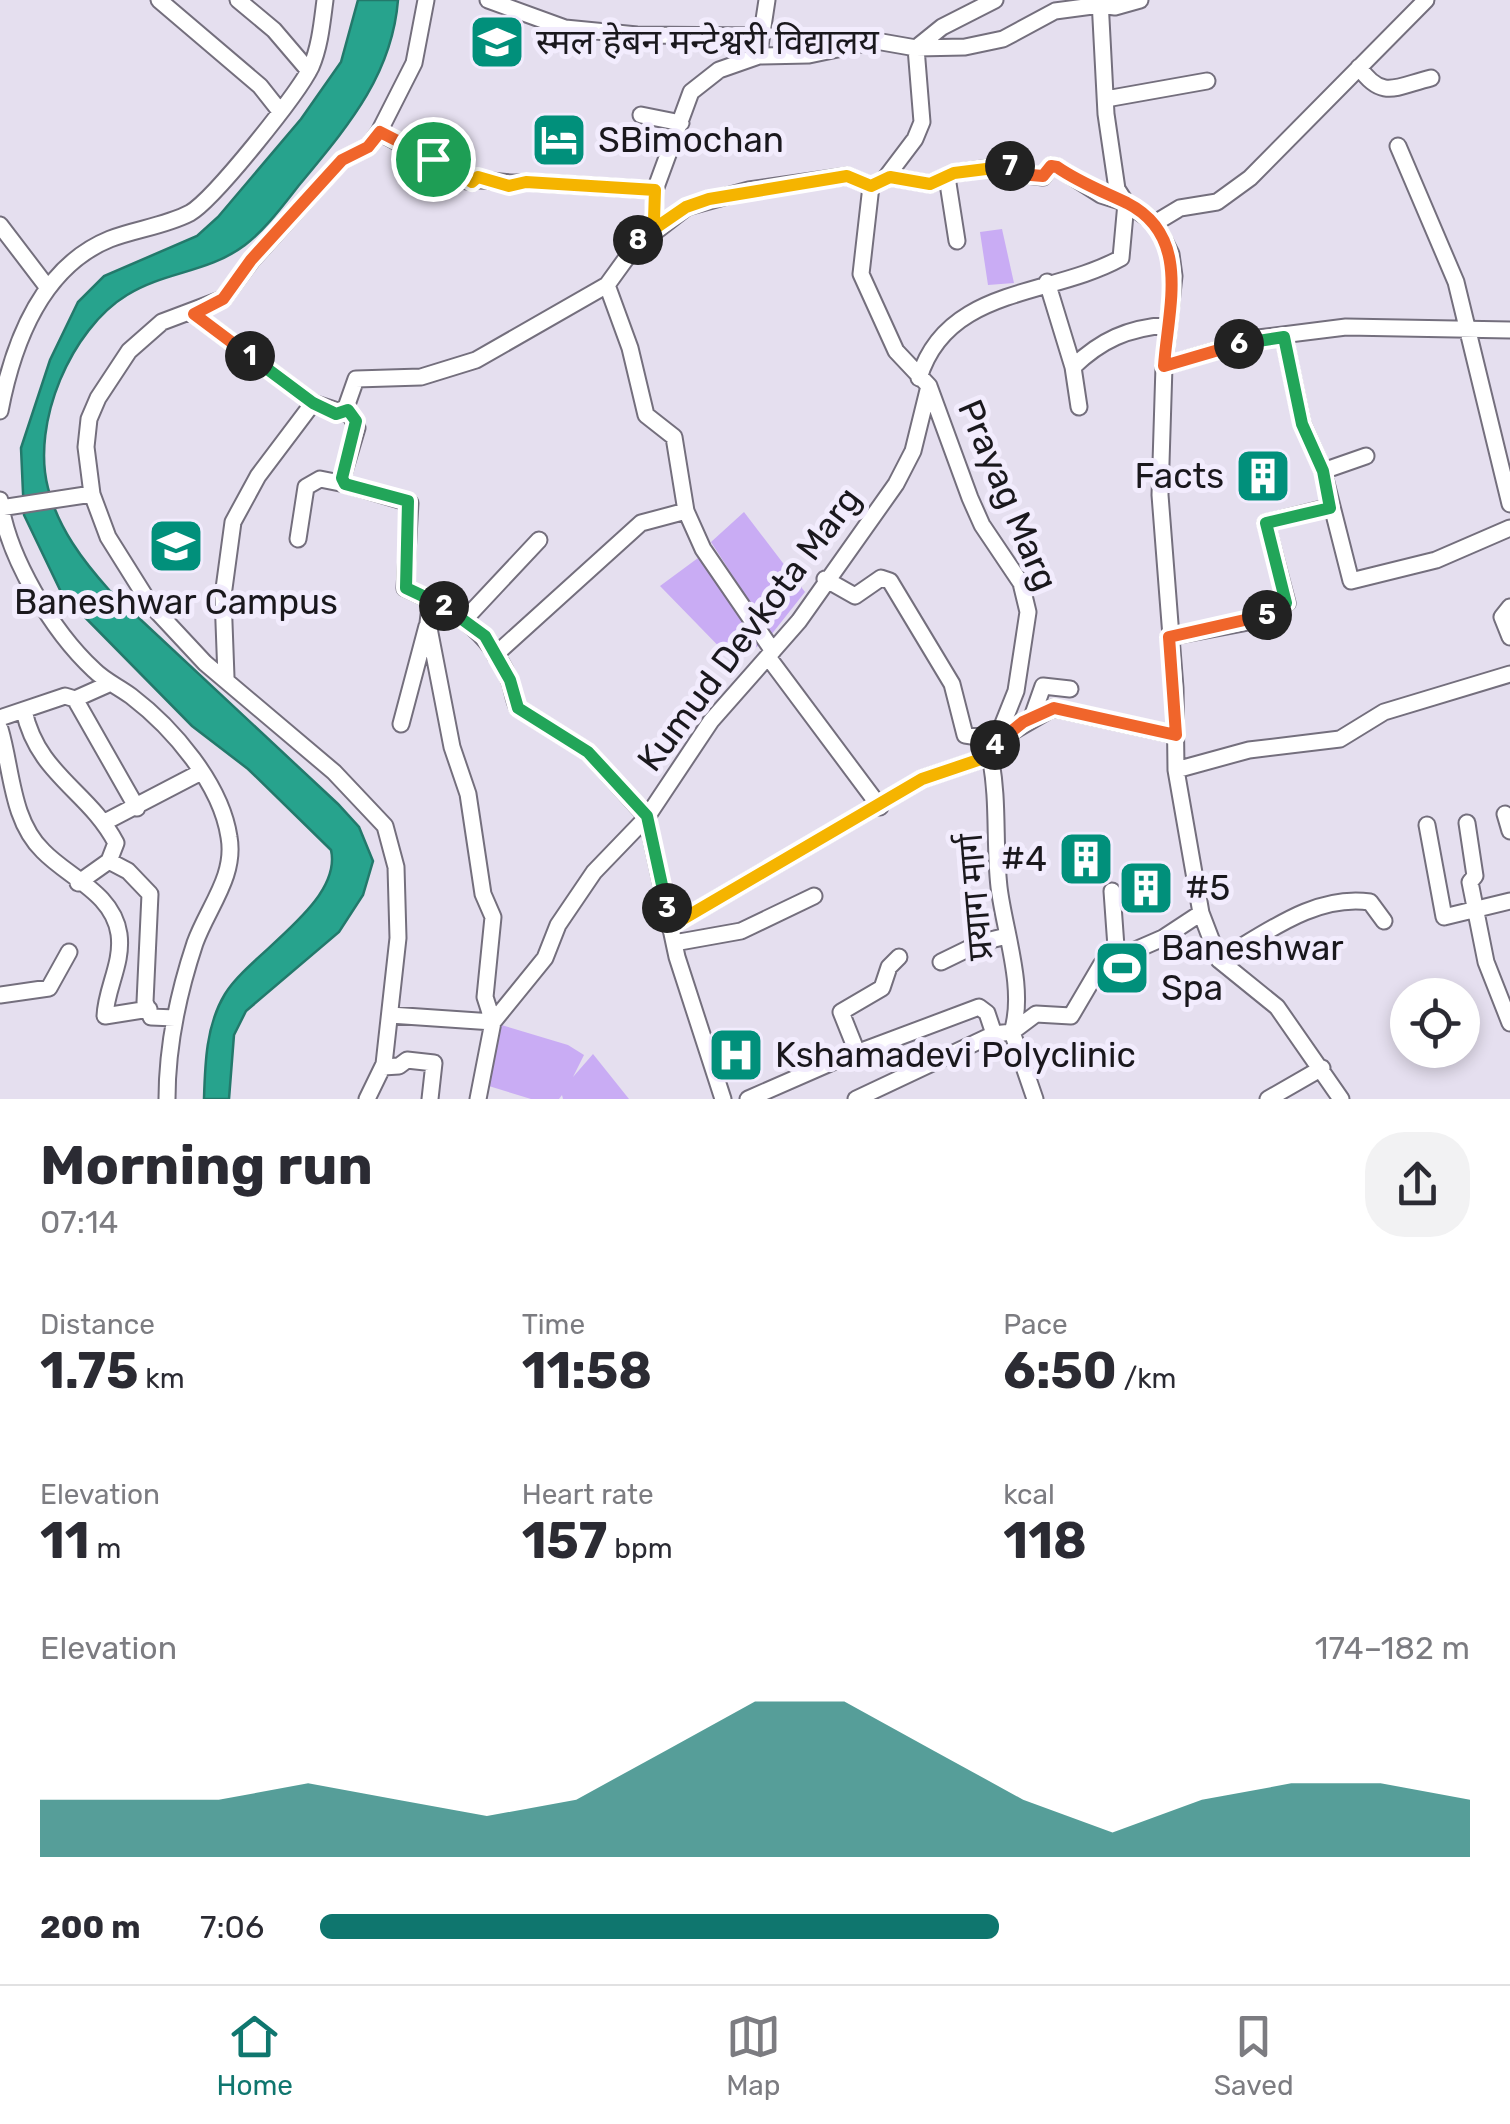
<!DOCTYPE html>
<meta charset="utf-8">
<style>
body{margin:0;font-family:Rubik,"Noto Sans Devanagari",sans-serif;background:#f2f2f3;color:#2b2b33;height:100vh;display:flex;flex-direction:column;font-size:38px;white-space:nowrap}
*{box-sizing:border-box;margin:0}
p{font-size:32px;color:#7c7c81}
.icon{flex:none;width:55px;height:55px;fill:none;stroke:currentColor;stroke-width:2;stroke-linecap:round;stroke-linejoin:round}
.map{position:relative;height:1099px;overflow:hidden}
.side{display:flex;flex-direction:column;background:#fff;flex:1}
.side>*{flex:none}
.tools{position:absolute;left:1390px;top:978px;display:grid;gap:20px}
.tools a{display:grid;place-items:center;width:90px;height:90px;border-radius:50%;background:#fff;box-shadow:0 5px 15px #0003;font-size:50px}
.pin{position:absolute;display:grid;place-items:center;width:85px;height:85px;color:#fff;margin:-42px;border:5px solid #fff;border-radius:50%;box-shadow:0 2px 10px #0007}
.km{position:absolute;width:50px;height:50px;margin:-25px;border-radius:50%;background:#222;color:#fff;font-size:28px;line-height:50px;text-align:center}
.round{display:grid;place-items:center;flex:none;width:105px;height:105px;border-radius:40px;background:#f2f2f3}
.head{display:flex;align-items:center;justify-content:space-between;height:170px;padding:0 40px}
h1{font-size:55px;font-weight:700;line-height:75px}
.metrics{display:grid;grid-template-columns:repeat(3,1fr);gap:15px;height:170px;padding:10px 40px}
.metrics div{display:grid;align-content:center}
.metrics b{font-size:50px;font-weight:700}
.metrics small{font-size:28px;font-weight:400}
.metrics p{font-size:28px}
.chart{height:280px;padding:20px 40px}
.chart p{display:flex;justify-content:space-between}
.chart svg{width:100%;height:180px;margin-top:10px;fill:#0f766e;opacity:.7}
ul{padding:0 40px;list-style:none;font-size:32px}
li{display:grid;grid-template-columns:160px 120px 1fr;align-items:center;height:75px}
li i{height:25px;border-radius:12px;background:#0f766e}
.dock{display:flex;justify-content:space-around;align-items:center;height:140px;border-top:2px solid #e1e1e2;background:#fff;font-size:28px;color:#7c7c81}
.dock a{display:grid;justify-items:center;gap:5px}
.dock .active{color:#0f766e}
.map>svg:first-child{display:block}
.green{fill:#c9acf4}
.water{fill:#27a38d;stroke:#23796b;stroke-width:2.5}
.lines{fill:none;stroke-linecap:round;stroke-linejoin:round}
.minor-casing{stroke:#746f7d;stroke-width:19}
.minor{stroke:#fff;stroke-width:15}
.split-1-casing{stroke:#fff;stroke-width:20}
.split-2-casing{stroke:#fff;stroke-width:20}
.split-3-casing{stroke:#fff;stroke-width:20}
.split-4-casing{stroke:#fff;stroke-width:20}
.split-5-casing{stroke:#fff;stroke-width:20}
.split-6-casing{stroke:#fff;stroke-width:20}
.split-7-casing{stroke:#fff;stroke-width:20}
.split-8-casing{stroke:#fff;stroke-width:20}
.split-9-casing{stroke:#fff;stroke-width:20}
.split-1{stroke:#f0652b;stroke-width:12}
.split-2{stroke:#22a559;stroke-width:12}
.split-3{stroke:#22a559;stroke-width:12}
.split-4{stroke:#f5b400;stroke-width:12}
.split-5{stroke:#f0652b;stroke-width:12}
.split-6{stroke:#22a559;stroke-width:12}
.split-7{stroke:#f0652b;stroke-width:12}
.split-8{stroke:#f5b400;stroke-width:12}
.split-9{stroke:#f5b400;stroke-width:12}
.labels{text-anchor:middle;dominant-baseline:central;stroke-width:10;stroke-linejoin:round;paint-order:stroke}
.poi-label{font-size:35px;fill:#1a181d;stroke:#f2ecfd;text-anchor:start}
.street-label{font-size:35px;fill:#1a181d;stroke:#f2ecfd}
</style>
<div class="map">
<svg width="1510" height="1099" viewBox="0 0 1510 1099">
<rect width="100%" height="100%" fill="#e5dfef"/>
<!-- green -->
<path class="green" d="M 1002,229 L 1014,283 L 988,285 L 980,232 Z
M 744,512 L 805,592 L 771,635 L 711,542 Z
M 698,558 L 763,642 L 735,663 L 660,586 Z
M 498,1024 L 568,1045 L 584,1055 L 573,1077 L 593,1054 L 629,1099 L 563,1099 L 562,1095 L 559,1099 L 531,1099 L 479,1083 Z"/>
<!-- water -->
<path class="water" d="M 358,0 L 398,0 C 392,76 347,127 300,184 C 284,204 266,229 245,245 C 208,273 166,271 127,295 C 71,329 31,423 48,488 C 58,528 83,561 110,591 L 338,804 L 359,827 L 373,861 L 363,895 L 339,932 L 246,1011 L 234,1035 L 229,1099 L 204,1099 C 205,1064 206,1025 225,994 C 249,954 343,903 331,850 L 248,769 L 192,726 L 62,594 L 24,515 L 21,448 L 50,360 L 78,302 L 104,276 L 197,236 L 218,217 L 301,119 L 341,62 Z"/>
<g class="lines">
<!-- minor casing -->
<g class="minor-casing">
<path id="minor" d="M 159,0 L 260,86 L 279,110
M 238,0 L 274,30 L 309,71
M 488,0 L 565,28 L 637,35 L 761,36
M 1100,0 L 1106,114 L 1117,189 L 1126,203 L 1155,223 L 1171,254 L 1174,276 L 1164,366 L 1160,495 L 1175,688 L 1176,770 L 1201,913 L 1219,960 L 1277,1007 L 1341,1099
M 760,46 L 767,0
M 1359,67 C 1382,101 1397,86 1431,78
M 1106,99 L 1207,81
M 641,115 L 681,123
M 379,132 L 467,181 C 487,177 505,186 526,182 L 655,190
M 1398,146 L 1456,282 L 1510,504
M 890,177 L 930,184 L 955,173 L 1010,165 L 1019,174 L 1043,177 L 1051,166 L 1057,167 L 1101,195 L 1126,203
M 947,177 L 957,241
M 884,180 L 915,139 L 922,122 L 916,48 L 942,27 L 995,0
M 871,186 L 861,274 L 896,351 L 929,386 L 970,498 L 982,525 L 1021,583 L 1028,612 L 1016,691 L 990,756
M 1155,223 L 1180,208 L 1217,202 L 1250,178 L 1426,0
M 0,225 L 48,288
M 651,235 L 687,207 L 749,190 L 847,176 L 871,186
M 1047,282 L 1073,367 L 1079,407
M 607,285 L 630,348 L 646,415 L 674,437 L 686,511 L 703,549 L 773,651
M 194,314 L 313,403 L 344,413 L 356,379 L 421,377 L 476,360 L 607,285 L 654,220 L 655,190 L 691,92 L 719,70 L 759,56 L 809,55 L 876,41 L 916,48 L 965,47 L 1003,39 L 1055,11 L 1100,5 L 1115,7 L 1140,0
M 1284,337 L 1302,423 L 1323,471 L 1351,581 L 1436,560 L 1510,528
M 1164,366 L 1258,338 L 1346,327 L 1510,330
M 1073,367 C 1101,340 1128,328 1167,325
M 919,378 C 947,286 1051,297 1121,258 L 1126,203
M 348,410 L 357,428 L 342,478 L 345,484 L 410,503 L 405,588 C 452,609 488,629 509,679 C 513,688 513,699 518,708 L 588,752 L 647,817
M 0,411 C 13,343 41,267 110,239 C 136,229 165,226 190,213 C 214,199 298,94 311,67 C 320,46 322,23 325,0
M 1323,471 L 1366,456
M 0,500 C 7,556 52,631 94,670 C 105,681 119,687 131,696 C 173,728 221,784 229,837 C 236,876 208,907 195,943 C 178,994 167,1045 167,1099
M 0,508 L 92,494
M 298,539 L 306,487 L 320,479 L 345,484
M 825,579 L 855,596 L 881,578 L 890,581 L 952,684 L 965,735 L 998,740 L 1053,708 L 1175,735
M 1510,607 L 1502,617 L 1510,637
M 465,619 L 539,540
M 1169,637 L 1259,620 L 1287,603 L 1266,523 L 1330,507
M 495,655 L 641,523 L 686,511
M 768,657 L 880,807
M 226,677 L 223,596 L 233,522 L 258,476 L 313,403
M 75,699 L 137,808
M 24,711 C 38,775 89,791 116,843 L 109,861 L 128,871 L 150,894 L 145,1002 L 151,1017 L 175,1018
M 1032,717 L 1043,686 L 1070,689
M 0,718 L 65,696 L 75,699 L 111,683
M 401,724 L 427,626
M 0,729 C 12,769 11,820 43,851 C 69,878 113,893 119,934 C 123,964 106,988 105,1016 L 149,1009
M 990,756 C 999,800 994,842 999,887 C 1004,930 1026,989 1012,1032
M 1176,770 L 1249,750 L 1340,739 L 1384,712 L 1510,674
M 1505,814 L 1510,831
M 647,817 L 677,957 L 723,1099
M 105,822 L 201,772
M 1467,823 L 1475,876 L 1470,882 L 1486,962 L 1510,1023
M 1427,825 L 1444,917 L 1510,901
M 78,883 L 109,861
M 1112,891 L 1117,961
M 671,926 L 922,779 L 990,756
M 674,943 L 741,931 L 814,896
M 1219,960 C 1265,934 1314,894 1370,902 L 1384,921
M 941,962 L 982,942 L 1007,936
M 0,995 L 49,988 L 69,952
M 390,1015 L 493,1022 L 485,997 L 493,917 L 483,894 L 468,794 L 452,747 L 428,623 L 431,598
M 1012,1032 L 1035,1099
M 857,1052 L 841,1012 L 882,988 L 889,967 L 899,957
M 383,1067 L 399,1066 L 407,1060 L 434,1063 L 430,1099
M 367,1099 L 384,1064 L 398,938 L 396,867 L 385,826 L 334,772 L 205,663 L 150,604 L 108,537 L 92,494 L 86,447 L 89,419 L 98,398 L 129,351 L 162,322 L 223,299 L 251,261 L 342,160 L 368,147 L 379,132 L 414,63 L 426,0
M 478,1099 L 493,1022 L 545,958 L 558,925 L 594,872 L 647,817 L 711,721 L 799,621 L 896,484 L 913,451 L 929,386
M 748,1099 L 835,1061 L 979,1007 L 987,1013 L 994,1034
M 856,1099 L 994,1034 L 1012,1032 L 1036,1014 L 1071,1016 L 1101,965 L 1163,938 L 1201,913
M 1268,1099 L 1322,1068"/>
</g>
<!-- minor -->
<use href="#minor" class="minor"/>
</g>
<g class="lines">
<!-- split-1 casing -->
<g class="split-1-casing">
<path id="split-1" d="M 250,356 L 194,314 L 223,299 L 251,260 L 342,160 L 368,147 L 380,132 L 433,159"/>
</g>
<!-- split-2 casing -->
<g class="split-2-casing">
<path id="split-2" d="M 250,356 L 313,403 L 336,414 L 348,410 L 356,421 L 342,478 L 345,484 L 408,501 L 406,588 L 444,606"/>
</g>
<!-- split-3 casing -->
<g class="split-3-casing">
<path id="split-3" d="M 444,606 L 485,636 L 510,680 L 518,708 L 588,752 L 647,816 L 667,908"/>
</g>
<!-- split-4 casing -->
<g class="split-4-casing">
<path id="split-4" d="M 667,908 L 671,926 L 922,779 L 990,756 L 995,745"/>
</g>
<!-- split-5 casing -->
<g class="split-5-casing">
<path id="split-5" d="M 995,745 L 1023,722 L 1054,708 L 1176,735 L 1169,637 L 1267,615"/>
</g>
<!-- split-6 casing -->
<g class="split-6-casing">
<path id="split-6" d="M 1239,344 L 1284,337 L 1302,424 L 1323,471 L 1330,508 L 1266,523 L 1286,603 L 1267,615"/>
</g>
<!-- split-7 casing -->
<g class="split-7-casing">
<path id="split-7" d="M 1010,166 L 1019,174 L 1043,176 L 1051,166 L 1057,167 C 1080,183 1102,191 1127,203 C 1192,236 1168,308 1164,366 L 1239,344"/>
</g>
<!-- split-8 casing -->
<g class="split-8-casing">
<path id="split-8" d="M 638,240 L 686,207 L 709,199 L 847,176 L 871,186 L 890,177 L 930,184 L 954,173 L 1010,166"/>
</g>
<!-- split-9 casing -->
<g class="split-9-casing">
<path id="split-9" d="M 433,159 L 472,182 L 478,177 L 509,186 L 526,182 L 655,190 L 654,220 L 638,240"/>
</g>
<!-- split-1 -->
<use href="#split-1" class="split-1"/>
<!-- split-2 -->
<use href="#split-2" class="split-2"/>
<!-- split-3 -->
<use href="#split-3" class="split-3"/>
<!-- split-4 -->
<use href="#split-4" class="split-4"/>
<!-- split-5 -->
<use href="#split-5" class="split-5"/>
<!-- split-6 -->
<use href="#split-6" class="split-6"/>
<!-- split-7 -->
<use href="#split-7" class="split-7"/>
<!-- split-8 -->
<use href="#split-8" class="split-8"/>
<!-- split-9 -->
<use href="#split-9" class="split-9"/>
</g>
<!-- icons -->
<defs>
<g id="school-square" transform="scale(2.875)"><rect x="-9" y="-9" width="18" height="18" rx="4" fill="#01907b" stroke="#f2ecfd"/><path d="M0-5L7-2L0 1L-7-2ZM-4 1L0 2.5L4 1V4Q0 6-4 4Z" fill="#fff"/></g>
<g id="hotel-square" transform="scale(2.875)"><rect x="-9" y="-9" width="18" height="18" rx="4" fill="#01907b" stroke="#f2ecfd"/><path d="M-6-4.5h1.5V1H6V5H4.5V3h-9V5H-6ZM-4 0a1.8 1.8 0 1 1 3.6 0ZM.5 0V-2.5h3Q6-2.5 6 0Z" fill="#fff"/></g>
<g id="building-square" transform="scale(2.875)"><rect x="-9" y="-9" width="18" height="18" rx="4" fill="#01907b" stroke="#f2ecfd"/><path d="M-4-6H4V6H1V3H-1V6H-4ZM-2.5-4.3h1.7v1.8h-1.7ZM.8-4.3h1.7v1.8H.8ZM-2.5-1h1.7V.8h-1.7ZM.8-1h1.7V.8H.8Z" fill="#fff"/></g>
<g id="university-square" transform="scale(2.875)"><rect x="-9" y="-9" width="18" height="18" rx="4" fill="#01907b" stroke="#f2ecfd"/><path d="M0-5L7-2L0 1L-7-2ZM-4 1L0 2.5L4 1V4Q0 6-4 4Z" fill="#fff"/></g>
<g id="stadium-square" transform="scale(2.875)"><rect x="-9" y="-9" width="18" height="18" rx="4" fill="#01907b" stroke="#f2ecfd"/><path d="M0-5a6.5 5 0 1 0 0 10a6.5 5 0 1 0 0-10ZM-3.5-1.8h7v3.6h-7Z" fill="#fff"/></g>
<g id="hospital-square" transform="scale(2.875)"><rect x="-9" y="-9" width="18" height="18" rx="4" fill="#01907b" stroke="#f2ecfd"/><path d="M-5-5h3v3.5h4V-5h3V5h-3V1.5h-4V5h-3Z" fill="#fff"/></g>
</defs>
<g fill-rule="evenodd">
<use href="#school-square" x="497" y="42"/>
<use href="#hotel-square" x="559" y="140"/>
<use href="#building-square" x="1263" y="476"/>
<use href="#university-square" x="176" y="546"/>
<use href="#building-square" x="1086" y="859"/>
<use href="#building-square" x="1146" y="888"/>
<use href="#stadium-square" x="1122" y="968"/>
<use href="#hospital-square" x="736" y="1055"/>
</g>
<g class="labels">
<!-- poi labels -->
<g class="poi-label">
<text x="536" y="42">स्मल हेबन मन्टेश्वरी विद्यालय</text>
<text x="598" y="140">SBimochan</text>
<text x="1224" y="476" text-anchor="end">Facts</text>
<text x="176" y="602" text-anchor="middle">Baneshwar Campus</text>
<text x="1047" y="859" text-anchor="end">#4</text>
<text x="1185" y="888">#5</text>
<text x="1161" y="948">Baneshwar<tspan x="1161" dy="40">Spa</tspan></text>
<text x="775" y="1055">Kshamadevi Polyclinic</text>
</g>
<!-- street labels -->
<g class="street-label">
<text transform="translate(1008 495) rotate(67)">Prayag Marg</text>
<text transform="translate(749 629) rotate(-53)">Kumud Devkota Marg</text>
<text transform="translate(975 897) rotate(-95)">प्रयाग मार्ग</text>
</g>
</g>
</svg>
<div class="tools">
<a><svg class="icon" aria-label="locate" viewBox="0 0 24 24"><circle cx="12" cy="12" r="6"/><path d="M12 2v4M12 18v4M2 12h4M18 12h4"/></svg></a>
</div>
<div class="pin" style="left:433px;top:159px;background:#1e9e55"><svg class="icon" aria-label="arrive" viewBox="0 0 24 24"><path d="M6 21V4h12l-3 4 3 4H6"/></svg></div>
<b class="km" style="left:250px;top:356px">1</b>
<b class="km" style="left:444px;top:606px">2</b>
<b class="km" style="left:667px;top:908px">3</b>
<b class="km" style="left:995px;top:745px">4</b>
<b class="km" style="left:1267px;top:615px">5</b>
<b class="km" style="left:1239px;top:344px">6</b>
<b class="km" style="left:1010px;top:166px">7</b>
<b class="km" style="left:638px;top:240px">8</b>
</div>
<section class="side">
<div class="head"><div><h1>Morning run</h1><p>07:14</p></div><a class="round"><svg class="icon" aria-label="share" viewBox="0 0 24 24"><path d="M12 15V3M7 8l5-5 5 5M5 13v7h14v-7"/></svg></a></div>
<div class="metrics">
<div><p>Distance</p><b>1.75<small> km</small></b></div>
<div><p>Time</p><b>11:58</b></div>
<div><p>Pace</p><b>6:50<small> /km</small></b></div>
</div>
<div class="metrics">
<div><p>Elevation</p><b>11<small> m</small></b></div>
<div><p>Heart rate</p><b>157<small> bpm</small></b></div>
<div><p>kcal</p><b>118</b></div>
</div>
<div class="chart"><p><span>Elevation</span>174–182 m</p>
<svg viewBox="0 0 160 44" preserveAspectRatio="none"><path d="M0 44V30L10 30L20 30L30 26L40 30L50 34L60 30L70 18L80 6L90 6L100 18L110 30L120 38L130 30L140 26L150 26L160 30V44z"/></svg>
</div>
<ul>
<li><b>200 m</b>7:06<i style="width:59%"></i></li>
</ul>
</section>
<nav class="dock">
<a class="active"><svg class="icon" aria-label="home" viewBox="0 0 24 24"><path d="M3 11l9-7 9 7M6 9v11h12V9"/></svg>Home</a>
<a><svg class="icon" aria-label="map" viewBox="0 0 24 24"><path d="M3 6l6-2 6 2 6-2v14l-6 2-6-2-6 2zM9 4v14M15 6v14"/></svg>Map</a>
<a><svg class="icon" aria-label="saved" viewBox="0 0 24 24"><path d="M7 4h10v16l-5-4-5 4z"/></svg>Saved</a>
</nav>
